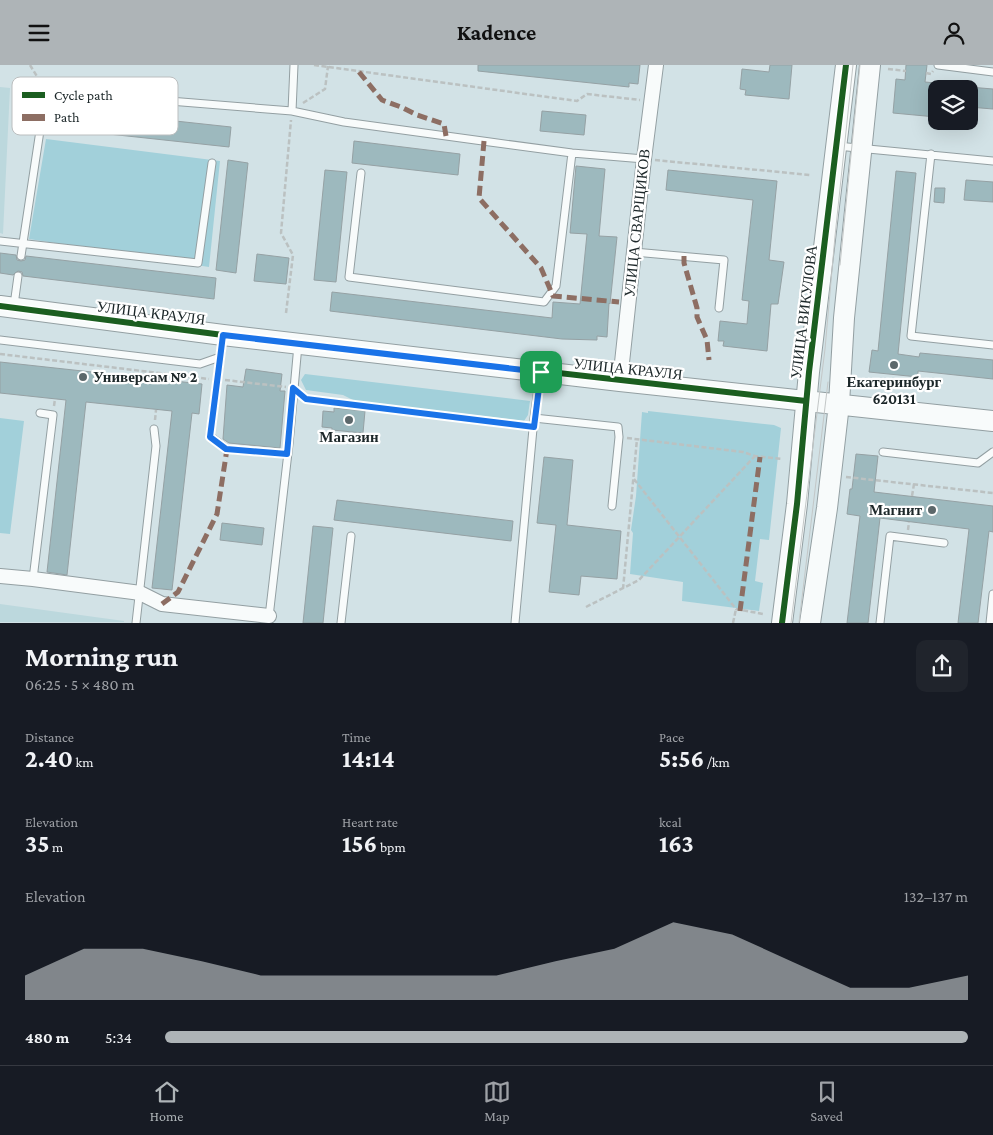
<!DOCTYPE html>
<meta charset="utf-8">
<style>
body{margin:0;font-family:"Crimson Pro",serif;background:#20242c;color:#f1f3f6;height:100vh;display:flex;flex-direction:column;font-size:19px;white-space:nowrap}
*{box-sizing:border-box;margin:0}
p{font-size:16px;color:#9ea1a6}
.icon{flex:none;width:28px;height:28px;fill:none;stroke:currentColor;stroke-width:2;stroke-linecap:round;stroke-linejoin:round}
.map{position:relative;height:558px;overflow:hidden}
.side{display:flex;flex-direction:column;background:#171b24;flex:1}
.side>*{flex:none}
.fabs{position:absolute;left:928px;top:15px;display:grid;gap:10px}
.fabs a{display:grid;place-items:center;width:50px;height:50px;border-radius:10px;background:#171b24;box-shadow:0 5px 20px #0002;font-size:25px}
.pin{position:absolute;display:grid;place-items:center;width:42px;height:42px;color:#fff;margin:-21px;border-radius:10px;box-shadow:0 2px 8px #0006}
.round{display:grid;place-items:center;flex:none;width:52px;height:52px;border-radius:10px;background:#20242c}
.summary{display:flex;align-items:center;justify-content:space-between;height:85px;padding:0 25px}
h1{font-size:28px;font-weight:700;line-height:38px}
.metrics{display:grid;grid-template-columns:repeat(3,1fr);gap:8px;height:85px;padding:5px 25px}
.metrics div{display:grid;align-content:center}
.metrics b{font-size:25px;font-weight:700}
.metrics small{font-size:14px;font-weight:400}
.metrics p{font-size:14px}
.chart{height:140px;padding:10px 25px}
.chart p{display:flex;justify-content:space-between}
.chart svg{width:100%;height:90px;margin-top:5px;fill:#aeb4b7;opacity:.7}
ul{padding:0 25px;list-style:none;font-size:16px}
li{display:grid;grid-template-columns:80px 60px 1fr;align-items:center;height:38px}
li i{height:12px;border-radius:6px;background:#aeb4b7}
header{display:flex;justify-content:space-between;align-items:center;height:65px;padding:0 25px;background:#aeb4b7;color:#111;font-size:22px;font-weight:700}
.menu{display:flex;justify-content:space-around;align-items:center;height:70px;border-top:1px solid #363941;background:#171b24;font-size:14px;color:#9ea1a6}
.menu a{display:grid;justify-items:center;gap:2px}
.menu .active{color:#aeb4b7}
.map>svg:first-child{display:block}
.built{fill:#bcd8dd}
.green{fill:#a2d0da}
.building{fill:#9db9be;stroke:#95a1a4}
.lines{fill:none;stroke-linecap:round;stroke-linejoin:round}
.lane-casing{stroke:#939fa2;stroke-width:9}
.street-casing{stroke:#939fa2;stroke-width:16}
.secondary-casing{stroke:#939fa2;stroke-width:22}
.path{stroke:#bbc1c1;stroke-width:2.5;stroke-dasharray:5 2.5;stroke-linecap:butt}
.lane{stroke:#f8fbfb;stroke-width:7}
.street{stroke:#f8fbfb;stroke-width:14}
.secondary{stroke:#f8fbfb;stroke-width:20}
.tram{stroke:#c3c7c7;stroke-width:1}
.quiet{stroke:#8d6e63;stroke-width:5;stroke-dasharray:10 5;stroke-linecap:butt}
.cycleway-casing{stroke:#fff;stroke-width:9}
.cycleway{stroke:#1b5e20;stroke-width:6}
.route-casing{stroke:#fff;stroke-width:10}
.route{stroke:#1a73e8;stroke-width:6}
.poi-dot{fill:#5c686b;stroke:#fff;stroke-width:2}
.labels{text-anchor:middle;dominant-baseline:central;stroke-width:4.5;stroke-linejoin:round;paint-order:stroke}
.street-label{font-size:15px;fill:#1c2729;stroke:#fff}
.poi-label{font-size:15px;font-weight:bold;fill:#1c2729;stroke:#fff}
.key{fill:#fff;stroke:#bbbebf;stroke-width:1}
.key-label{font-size:14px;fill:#1c2729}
</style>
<header><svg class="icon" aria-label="menu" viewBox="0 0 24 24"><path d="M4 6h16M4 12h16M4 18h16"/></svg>Kadence<svg class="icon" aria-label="person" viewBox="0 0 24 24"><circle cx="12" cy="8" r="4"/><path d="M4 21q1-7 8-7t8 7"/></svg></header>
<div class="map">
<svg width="993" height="558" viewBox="0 0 993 558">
<rect width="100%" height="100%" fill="#d2e2e6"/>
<!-- built -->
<path class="built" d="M 0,22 L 10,23 L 3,169 L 0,168 Z
M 0,539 L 124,556 L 124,557 L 0,557 Z"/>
<!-- green -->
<path class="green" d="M 46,74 L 220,96 L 209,202 L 29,174 Z
M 305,309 L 530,336 L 528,350 L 524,356 L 355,336 L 343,330 L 306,325 L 301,315 Z
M 648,346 L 774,360 L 781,363 L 769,475 L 760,474 L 755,516 L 763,518 L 759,546 L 682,536 L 683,517 L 630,509 L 633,468 L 631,465 L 636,431 L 642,347 L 648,348 Z
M 0,353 L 24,356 L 10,469 L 0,468 Z"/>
<!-- building -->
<path class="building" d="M 478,0 L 640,0 L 638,19 L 629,18 L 629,22 L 478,6 Z
M 770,0 L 792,0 L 789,34 L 745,30 L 746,25 L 740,24 L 742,4 L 769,7 Z
M 906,0 L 927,0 L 925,17 L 936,18 L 936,52 L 893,48 L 896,14 L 905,15 Z
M 969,22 L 993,24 L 993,44 L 969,42 Z
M 55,43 L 231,62 L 229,82 L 53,63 Z
M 542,46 L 586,50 L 584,70 L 540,66 Z
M 354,76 L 460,89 L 458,110 L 352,98 Z
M 228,95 L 248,98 L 236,208 L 216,205 Z
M 576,101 L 605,104 L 599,171 L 617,172 L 610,239 L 609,238 L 607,272 L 597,271 L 597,275 L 562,274 L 330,246 L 332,227 L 552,253 L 553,237 L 580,239 L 587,169 L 570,168 Z
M 325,105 L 347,107 L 336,217 L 314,215 Z
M 668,105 L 777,116 L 769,195 L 784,197 L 778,239 L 771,239 L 767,286 L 723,281 L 724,276 L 718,276 L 720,256 L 747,259 L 749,236 L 742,235 L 753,135 L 666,125 Z
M 896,106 L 916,108 L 898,289 L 919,292 L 920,288 L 993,295 L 993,314 L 918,306 L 918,312 L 869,307 L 872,285 L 878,286 Z
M 966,115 L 993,117 L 993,137 L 964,135 Z
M 935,123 L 945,123 L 944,138 L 934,137 Z
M 0,188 L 16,190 L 17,195 L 21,196 L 25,195 L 26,191 L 216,213 L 214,234 L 23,211 L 22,207 L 18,206 L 13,210 L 0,208 Z
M 257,189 L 289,193 L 286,219 L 254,216 Z
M 0,297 L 202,319 L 199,349 L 192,348 L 172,525 L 152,523 L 172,346 L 86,337 L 67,510 L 47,507 L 66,335 L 0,328 Z
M 246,304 L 282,309 L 280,326 L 285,326 L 280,383 L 229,378 L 223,374 L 227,320 L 243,322 Z
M 334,343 L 365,346 L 363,368 L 332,365 L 332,363 L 322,362 L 323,346 L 334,347 Z
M 856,389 L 878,391 L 874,427 L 993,441 L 993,467 L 989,466 L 978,558 L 958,558 L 969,464 L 880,453 L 868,558 L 847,558 L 860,451 L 847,449 L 850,424 L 852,424 Z
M 544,392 L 573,395 L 567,460 L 621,466 L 617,514 L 581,511 L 579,530 L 549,527 L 556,460 L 537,458 Z
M 337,435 L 513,456 L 511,476 L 334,455 Z
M 222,458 L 264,463 L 262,480 L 220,475 Z
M 313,461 L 333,463 L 323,558 L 303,558 Z"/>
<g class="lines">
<!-- lane casing -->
<g class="lane-casing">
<path id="lane" d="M 938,0 L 993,7
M 292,46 L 294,0
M 837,81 L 993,96
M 931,89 L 911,271 L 993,280
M 361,108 L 349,212 L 544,237 L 556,221 L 572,88
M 0,176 L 198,198 L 212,98
M 634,187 L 724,195 L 719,243
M 21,191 L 46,26 L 292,46 L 344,57 L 490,77 L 572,88 L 644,94
M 14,240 L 18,211
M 223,271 L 210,371 L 227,384 L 287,389
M 0,275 L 200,299 L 220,292
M 534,353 L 618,362 L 619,372 L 612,441
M 883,387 L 978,398 L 993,387
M 33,514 L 53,350 L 40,348
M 269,552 L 289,379 L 298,280
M 136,558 L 156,381 L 154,364
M 341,558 L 351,471
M 515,558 L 534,353 L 540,309
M 880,558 L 890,471 L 944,478
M 990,558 L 993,529"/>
</g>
<!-- street casing -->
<g class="street-casing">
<path id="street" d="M 620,316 L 644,94 L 656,0
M 0,511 L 33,514 L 133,527 L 140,528 L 162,539 L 269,551"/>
</g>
<!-- secondary casing -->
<g class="secondary-casing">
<path id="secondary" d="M 0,241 L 223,270 L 620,316 L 993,356
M 782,558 L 797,439 L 809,307 L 846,0
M 810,558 L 827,443 L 839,339 L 844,253 L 870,0"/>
</g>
<!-- path -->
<path class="path" d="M 30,0 L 41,18
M 314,0 L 577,36 L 587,29 L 640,35
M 888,4 L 906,6
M 926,8 L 931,9 L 933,6
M 303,38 L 325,24 L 328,1
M 655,95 L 810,110
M 286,248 L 293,190 L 281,168 L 291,55
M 0,289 L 209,314
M 225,315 L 286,322
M 303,332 L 306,335 L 525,361
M 54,341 L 55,334
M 155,355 L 156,345
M 627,373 L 743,387 L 755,391 L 782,394
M 846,412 L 993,428
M 634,414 L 736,544 L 763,549
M 912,431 L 914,419
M 908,465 L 909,457
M 623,524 L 637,374
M 586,542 L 639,515 L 755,391
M 733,558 L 736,544"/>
<!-- lane -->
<use href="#lane" class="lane"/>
<!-- street -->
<use href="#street" class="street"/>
<!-- secondary -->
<use href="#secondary" class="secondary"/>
<!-- tram -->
<path class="tram" d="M 840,200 L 860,0
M 791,558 L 825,284 L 835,171 L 853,0
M 799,558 L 828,317"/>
<!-- quiet -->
<path class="quiet" d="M 359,7 L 382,35 L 401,42 L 417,50 L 444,59 L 446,71
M 484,76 L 479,133 L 541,203 L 553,231 L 619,237
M 684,191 L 684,198 L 697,243 L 697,252 L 707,275 L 709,295
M 162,539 L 178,527 L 217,449 L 227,384
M 740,546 L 760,392"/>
<!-- cycleway casing -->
<g class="cycleway-casing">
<path id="cycleway" d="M 0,241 L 223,270 L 806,336
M 782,558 L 797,439 L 809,307 L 846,0"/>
</g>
<!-- cycleway -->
<use href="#cycleway" class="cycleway"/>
</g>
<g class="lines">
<!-- route casing -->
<g class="route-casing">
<path id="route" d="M 223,270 L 541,307 L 534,362 L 306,334 L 293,323 L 287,389 L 226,384 L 210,372 Z"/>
</g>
<!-- route -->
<use href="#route" class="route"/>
</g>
<!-- markers -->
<g class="poi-dot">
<circle cx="894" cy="300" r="5"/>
<circle cx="83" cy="312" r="5"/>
<circle cx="349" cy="355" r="5"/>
<circle cx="932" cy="445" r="5"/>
</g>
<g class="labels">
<!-- street labels -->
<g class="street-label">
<text transform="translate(637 158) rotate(-84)">УЛИЦА СВАРЩИКОВ</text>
<text transform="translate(804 247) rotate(-83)">УЛИЦА ВИКУЛОВА</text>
<text transform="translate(151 248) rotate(7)">УЛИЦА КРАУЛЯ</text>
<text transform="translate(628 304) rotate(6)">УЛИЦА КРАУЛЯ</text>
</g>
<!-- poi labels -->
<g class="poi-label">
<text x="93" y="312" text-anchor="start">Универсам № 2</text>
<text x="894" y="317">Екатеринбург<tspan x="894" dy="17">620131</tspan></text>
<text x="349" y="372">Магазин</text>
<text x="922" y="445" text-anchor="end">Магнит</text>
</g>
</g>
<!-- legend -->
<rect x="12" y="12" width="166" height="58" rx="8" class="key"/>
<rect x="22" y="27" width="23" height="6" fill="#1b5e20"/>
<rect x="22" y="49" width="23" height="7" fill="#8d6e63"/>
<g class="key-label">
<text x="54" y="35">Cycle path</text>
<text x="54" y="57">Path</text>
</g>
</svg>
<div class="fabs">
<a><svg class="icon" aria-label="layers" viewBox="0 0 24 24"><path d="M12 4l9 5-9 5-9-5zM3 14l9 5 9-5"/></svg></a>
</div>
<div class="pin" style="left:541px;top:307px;background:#1e9e55"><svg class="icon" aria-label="arrive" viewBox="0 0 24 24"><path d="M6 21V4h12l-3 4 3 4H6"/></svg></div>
</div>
<section class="side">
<div class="summary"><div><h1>Morning run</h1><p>06:25 · 5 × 480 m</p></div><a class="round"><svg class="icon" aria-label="share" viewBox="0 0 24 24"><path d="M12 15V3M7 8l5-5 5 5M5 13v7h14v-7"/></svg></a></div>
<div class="metrics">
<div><p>Distance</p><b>2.40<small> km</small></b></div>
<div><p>Time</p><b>14:14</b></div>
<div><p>Pace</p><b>5:56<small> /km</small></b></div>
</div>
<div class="metrics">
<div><p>Elevation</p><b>35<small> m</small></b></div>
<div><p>Heart rate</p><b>156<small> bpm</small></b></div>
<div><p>kcal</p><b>163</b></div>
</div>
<div class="chart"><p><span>Elevation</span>132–137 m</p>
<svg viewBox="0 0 160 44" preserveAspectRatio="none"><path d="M0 44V32L10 19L20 19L30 25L40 32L50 32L60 32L70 32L80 32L90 25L100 19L110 6L120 12L130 25L140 38L150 38L160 32V44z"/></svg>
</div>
<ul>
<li><b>480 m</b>5:34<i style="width:100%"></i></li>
</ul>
</section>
<nav class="menu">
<a class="active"><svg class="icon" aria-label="home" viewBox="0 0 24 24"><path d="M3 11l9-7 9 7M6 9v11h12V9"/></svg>Home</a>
<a><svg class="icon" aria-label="map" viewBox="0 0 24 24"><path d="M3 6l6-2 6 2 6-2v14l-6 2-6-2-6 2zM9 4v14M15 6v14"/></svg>Map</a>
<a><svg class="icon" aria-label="saved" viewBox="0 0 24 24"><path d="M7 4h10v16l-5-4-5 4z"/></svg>Saved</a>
</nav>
